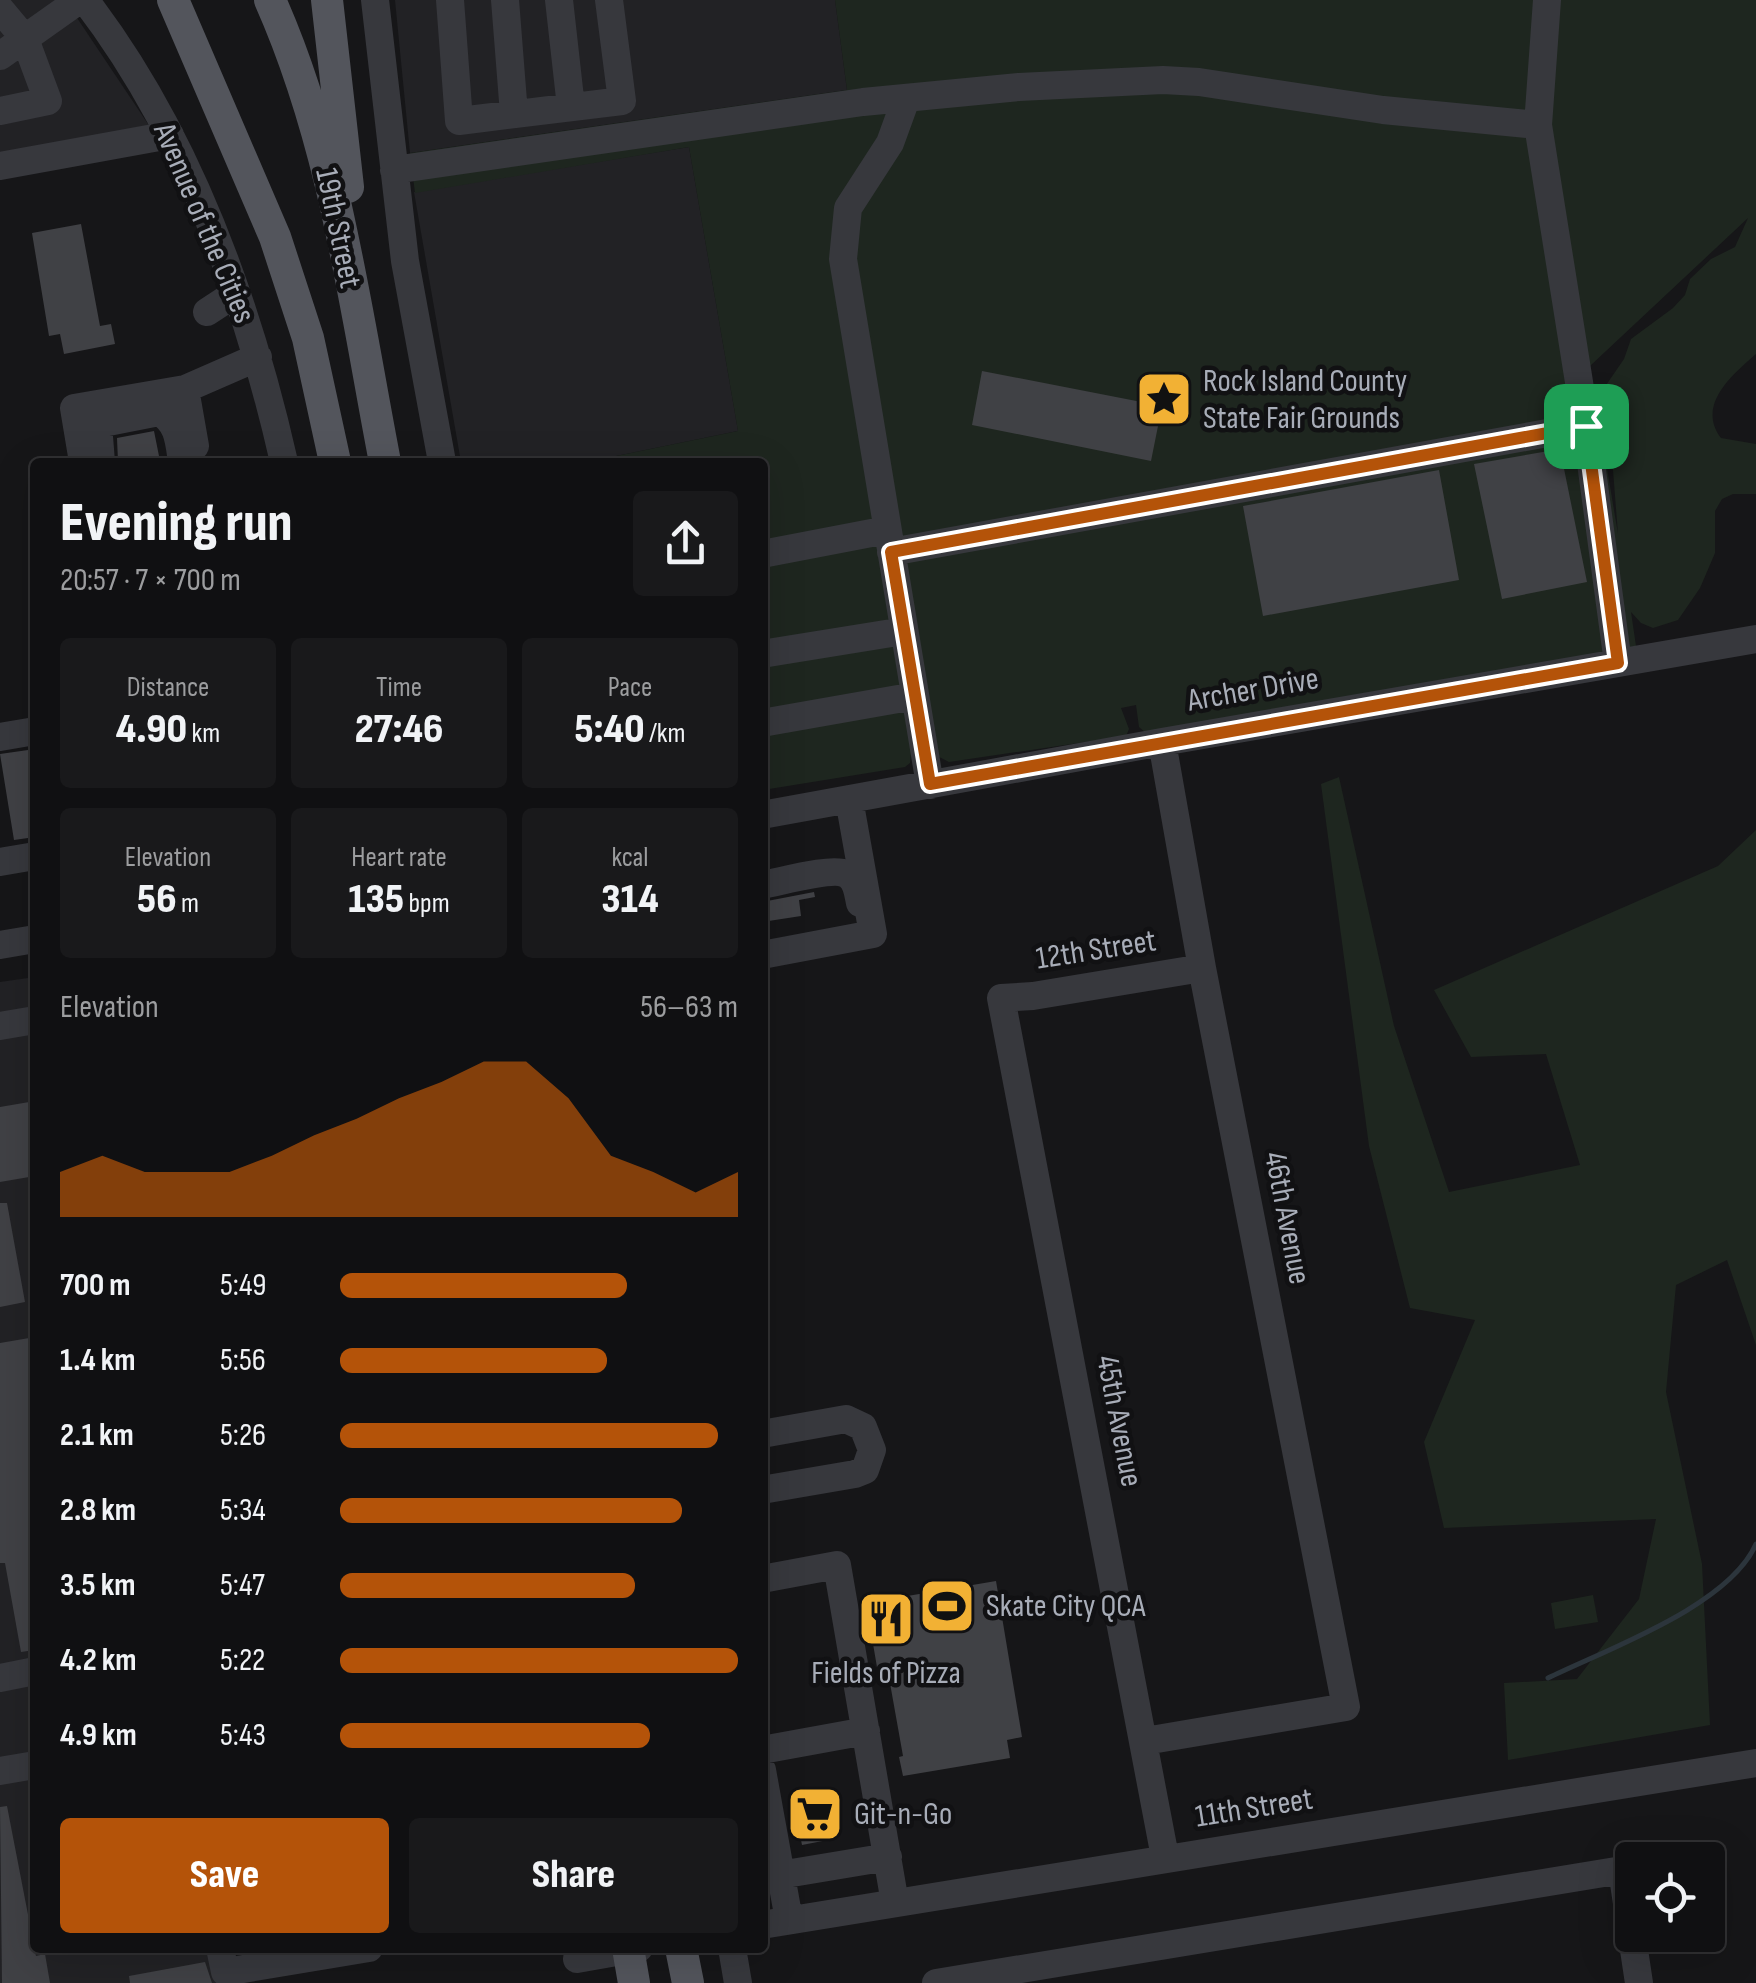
<!DOCTYPE html>
<meta charset="utf-8">
<style>
body{margin:0;font-family:"Sofia Sans Condensed",sans-serif;background:#19191b;color:#f1f3f6;height:100vh;display:flex;flex-direction:column;font-size:38px;white-space:nowrap}
*{box-sizing:border-box;margin:0}
p{font-size:32px;color:#9c9d9f}
.icon{flex:none;width:55px;height:55px;fill:none;stroke:currentColor;stroke-width:2;stroke-linecap:round;stroke-linejoin:round}
.map{position:relative;flex:1;overflow:hidden}
.drawer{position:absolute;left:30px;top:458px;width:738px;height:1495px;display:flex;flex-direction:column;background:#101012;border-radius:10px;box-shadow:0 10px 40px #0002,0 0 0 2px #303032}
.drawer>*{flex:none}
.controls{position:absolute;left:1615px;top:1842px;display:grid;gap:20px}
.controls a{display:grid;place-items:center;width:110px;height:110px;border-radius:10px;background:#101012;box-shadow:0 10px 40px #0002,0 0 0 2px #303032;font-size:50px}
.pin{position:absolute;display:grid;place-items:center;width:85px;height:85px;color:#fff;margin:-42px;border-radius:20px;box-shadow:0 5px 15px #0006}
.round{display:grid;place-items:center;flex:none;width:105px;height:105px;border-radius:10px;background:#19191b}
.summary{display:flex;align-items:center;justify-content:space-between;height:170px;padding:0 30px}
h1{font-size:55px;font-weight:800;line-height:75px}
.metrics{display:grid;grid-template-columns:repeat(3,1fr);gap:15px;height:170px;padding:10px 30px}
.metrics div{display:grid;align-content:center;border-radius:10px;background:#19191b;text-align:center}
.metrics b{font-size:42px;font-weight:800}
.metrics small{font-size:28px;font-weight:400}
.metrics p{font-size:28px}
.chart{height:280px;padding:20px 30px}
.chart p{display:flex;justify-content:space-between}
.chart svg{width:100%;height:180px;margin-top:10px;fill:#b45309;opacity:.7}
.primary-button{display:flex;gap:20px;margin-top:auto;padding:20px 30px}
.primary-button a{flex:1;height:115px;border-radius:10px;background:#b45309;color:#fff;font-size:40px;font-weight:800;line-height:115px;text-align:center}
.primary-button a+a{background:#19191b;color:#f1f3f6}
ul{padding:0 30px;list-style:none;font-size:32px}
li{display:grid;grid-template-columns:160px 120px 1fr;align-items:center;height:75px}
li i{height:25px;border-radius:12px;background:#b45309}
.map>svg:first-child{display:block}
.built{fill:#222225}
.green{fill:#1e261f;fill-rule:evenodd}
.lines{fill:none;stroke-linecap:round;stroke-linejoin:round}
.stream{stroke:#2c353c;stroke-width:5}
.building{fill:#404145}
.minor{stroke:#37383d;stroke-width:28}
.major{stroke:#53555c;stroke-width:32}
.route-casing{stroke:#fff;stroke-width:20}
.route{stroke:#b45309;stroke-width:12}
.labels{text-anchor:middle;dominant-baseline:central;stroke-width:9;stroke-linejoin:round;paint-order:stroke}
.street-label{font-size:32px;fill:#a8adb8;stroke:#111113}
.poi-label{font-size:32px;fill:#a8adb8;stroke:#111113;text-anchor:start}
</style>
<div class="map">
<svg width="1756" height="1983" viewBox="0 0 1756 1983">
<rect width="100%" height="100%" fill="#161618"/>
<!-- built -->
<path class="built" d="M 0,0 L 65,0 L 150,127 L 0,157 Z
M 395,0 L 835,0 L 847,90 L 410,153 Z
M 689,147 L 738,431 L 587,462 L 461,462 L 414,192 Z
M 35,977 L 35,1948 L 220,1948 L 227,1983 L 0,1983 L 0,982 Z"/>
<!-- green -->
<path class="green" d="M 835,0 L 1756,0 L 1756,354 C 1732,375 1696,405 1721,438 L 1756,444 L 1756,494 L 1733,494 L 1722,499 L 1715,511 L 1715,553 L 1700,588 L 1678,620 L 1653,628 L 1641,623 L 1631,612 L 1636,646 L 1147,734 L 1139,727 L 1136,705 L 1121,708 L 1129,729 L 1126,736 L 949,762 L 912,743 L 910,763 L 905,767 L 763,790 L 762,462 L 587,462 L 738,431 L 689,147 L 415,193 L 410,153 L 847,90 ZM 1748,218 L 1735,247 L 1711,259 L 1690,279 L 1685,295 L 1673,308 L 1631,339 L 1624,359 L 1602,391 L 1610,432 L 1618,534 L 1590,366 Z
M 1339,777 L 1394,1026 L 1449,1192 L 1580,1165 L 1546,1054 L 1471,1057 L 1434,990 L 1718,866 L 1756,830 L 1756,1345 L 1727,1260 L 1676,1285 L 1666,1392 L 1702,1564 L 1710,1725 L 1508,1760 L 1504,1683 L 1577,1679 L 1639,1599 L 1656,1519 L 1444,1528 L 1424,1442 L 1475,1320 L 1410,1308 L 1369,1146 L 1321,784 Z
M 1593,1595 L 1598,1622 L 1555,1629 L 1551,1603 Z"/>
<g class="lines">
<!-- stream -->
<path class="stream" d="M 1548,1678 C 1607,1649 1729,1606 1756,1544"/>
</g>
<!-- building -->
<path class="building" d="M 81,224 L 100,326 L 111,324 L 115,344 L 64,354 L 60,334 L 49,336 L 32,233 Z
M 982,371 L 1162,406 L 1151,461 L 972,425 Z
M 154,431 L 159,456 L 118,462 L 117,438 Z
M 1560,449 L 1587,582 L 1502,599 L 1474,464 Z
M 1439,470 L 1459,580 L 1263,616 L 1243,506 Z
M 35,749 L 35,837 L 14,840 L 0,754 Z
M 814,892 L 815,897 L 799,900 L 801,916 L 762,922 L 762,902 Z
M 35,1101 L 35,1176 L 0,1182 L 0,1107 Z
M 0,1203 L 7,1203 L 25,1302 L 0,1307 Z
M 35,1337 L 35,1650 L 21,1652 L 5,1563 L 0,1563 L 0,1343 Z
M 996,1581 L 1022,1737 L 1007,1740 L 1010,1758 L 903,1776 L 899,1757 L 903,1756 L 888,1672 L 878,1673 L 866,1603 Z
M 828,1788 L 838,1838 L 802,1845 L 792,1796 Z
M 7,1806 L 36,1956 L 45,1954 L 50,1983 L 2,1983 L 0,1807 Z
M 205,1962 L 212,1983 L 130,1983 L 129,1976 Z"/>
<g class="lines">
<!-- minor -->
<path class="minor" d="M 85,0 C 188,134 247,299 284,462
M 375,0 L 405,261 L 442,462
M 450,0 L 459,121 L 622,101 L 609,0
M 505,0 L 514,114
M 559,0 L 571,107
M 1547,0 L 1538,125 L 1586,426 L 1618,663
M 0,9 L 25,39 L 48,101 L 0,111
M 0,56 L 79,0
M 906,99 L 890,143 L 848,208 L 843,259 L 930,785
M 0,166 L 170,135
M 394,170 L 863,102 L 1019,87 L 1163,80 L 1199,82 L 1383,110 L 1538,125
M 207,312 L 236,293
M 195,446 L 185,389 L 258,357
M 83,462 L 74,408 L 185,389
M 101,462 L 98,424 L 159,412 C 179,423 179,442 182,462
M 891,552 L 1586,426
M 762,554 L 887,530
M 762,654 L 904,631
M 762,723 L 915,696
M 0,737 L 35,731
M 762,815 L 1162,742 L 1756,639
M 0,862 L 35,856
M 762,885 C 780,882 832,867 846,874 C 857,879 858,893 860,903
M 0,945 L 35,939
M 762,955 L 873,934 L 849,799
M 0,1026 L 35,1020
M 762,1434 L 846,1419 L 863,1427 L 872,1450 L 865,1470 L 855,1474 L 762,1490
M 762,1579 L 837,1565 L 895,1903
M 0,1678 L 35,1671
M 1145,1741 L 1346,1707 L 1202,968 L 1162,742
M 762,1750 L 866,1731
M 762,1770 L 789,1920
M 0,1771 L 35,1765
M 1165,1857 L 1001,998 L 1033,996 L 1202,968
M 762,1878 L 888,1857
M 762,1925 L 1756,1763
M 220,1948 L 225,1972 L 369,1948
M 732,1948 L 738,1983
M 577,1959 L 639,1948
M 936,1983 L 1622,1870 L 1639,1983"/>
<!-- major -->
<path class="major" d="M 173,0 L 275,237 L 308,338 L 335,462
M 270,0 C 335,146 355,307 385,462
M 327,0 L 348,187
M 628,1948 L 634,1983
M 681,1948 L 688,1983"/>
</g>
<g class="lines">
<!-- route casing -->
<g class="route-casing">
<path id="route" d="M 1586,426 L 1618,663 L 930,784 L 891,552 Z"/>
</g>
<!-- route -->
<use href="#route" class="route"/>
</g>
<!-- icons -->
<defs>
<g id="sight-square" transform="scale(2.875)"><rect x="-9" y="-9" width="18" height="18" rx="4" fill="#f2b134" stroke="#111113"/><path d="M0-6L1.8-2.2L6-1.7L2.9 1.2L3.7 5.4L0 3.3L-3.7 5.4L-2.9 1.2L-6-1.7L-1.8-2.2Z" fill="#111"/></g>
<g id="stadium-square" transform="scale(2.875)"><rect x="-9" y="-9" width="18" height="18" rx="4" fill="#f2b134" stroke="#111113"/><path d="M0-5a6.5 5 0 1 0 0 10a6.5 5 0 1 0 0-10ZM-3.5-1.8h7v3.6h-7Z" fill="#111"/></g>
<g id="restaurant-square" transform="scale(2.875)"><rect x="-9" y="-9" width="18" height="18" rx="4" fill="#f2b134" stroke="#111113"/><path d="M-5-6h1v4h1v-4h1v4h1v-4h1v5L-1.5 .5V6h-2V.5L-5-1ZM5-6V6H3V1.5H1.5Q1.5-4 5-6Z" fill="#111"/></g>
<g id="supermarket-square" transform="scale(2.875)"><rect x="-9" y="-9" width="18" height="18" rx="4" fill="#f2b134" stroke="#111113"/><path d="M-6-5.5h2.5l.6 2H6L4.5 2H-2.5L-4.4-4H-6ZM-1.5 3.2a1.3 1.3 0 1 0 .1 0ZM3 3.2a1.3 1.3 0 1 0 .1 0Z" fill="#111"/></g>
</defs>
<g fill-rule="evenodd">
<use href="#sight-square" x="1164" y="399"/>
<use href="#stadium-square" x="947" y="1606"/>
<use href="#restaurant-square" x="886" y="1619"/>
<use href="#supermarket-square" x="815" y="1814"/>
</g>
<g class="labels">
<!-- street labels -->
<g class="street-label">
<text transform="translate(204 223) rotate(67)">Avenue of the Cities</text>
<text transform="translate(338 228) rotate(78)">19th Street</text>
<text transform="translate(1253 690) rotate(-10)">Archer Drive</text>
<text transform="translate(1096 950) rotate(-9)">12th Street</text>
<text transform="translate(1287 1218) rotate(79)">46th Avenue</text>
<text transform="translate(1119 1421) rotate(79)">45th Avenue</text>
<text transform="translate(1254 1808) rotate(-9)">11th Street</text>
</g>
<!-- poi labels -->
<g class="poi-label">
<text x="1203" y="381">Rock Island County<tspan x="1203" dy="37">State Fair Grounds</tspan></text>
<text x="986" y="1606">Skate City QCA</text>
<text x="886" y="1673" text-anchor="middle">Fields of Pizza</text>
<text x="854" y="1814">Git-n-Go</text>
</g>
</g>
</svg>
<div class="controls">
<a><svg class="icon" aria-label="locate" viewBox="0 0 24 24"><circle cx="12" cy="12" r="6"/><path d="M12 2v4M12 18v4M2 12h4M18 12h4"/></svg></a>
</div>
<div class="pin" style="left:1586px;top:426px;background:#1e9e55"><svg class="icon" aria-label="arrive" viewBox="0 0 24 24"><path d="M6 21V4h12l-3 4 3 4H6"/></svg></div>
<section class="drawer">
<div class="summary"><div><h1>Evening run</h1><p>20:57 · 7 × 700 m</p></div><a class="round"><svg class="icon" aria-label="share" viewBox="0 0 24 24"><path d="M12 15V3M7 8l5-5 5 5M5 13v7h14v-7"/></svg></a></div>
<div class="metrics">
<div><p>Distance</p><b>4.90<small> km</small></b></div>
<div><p>Time</p><b>27:46</b></div>
<div><p>Pace</p><b>5:40<small> /km</small></b></div>
</div>
<div class="metrics">
<div><p>Elevation</p><b>56<small> m</small></b></div>
<div><p>Heart rate</p><b>135<small> bpm</small></b></div>
<div><p>kcal</p><b>314</b></div>
</div>
<div class="chart"><p><span>Elevation</span>56–63 m</p>
<svg viewBox="0 0 160 44" preserveAspectRatio="none"><path d="M0 44V33L10 29L20 33L30 33L40 33L50 29L60 24L70 20L80 15L90 11L100 6L110 6L120 15L130 29L140 33L150 38L160 33V44z"/></svg>
</div>
<ul>
<li><b>700 m</b>5:49<i style="width:72%"></i></li>
<li><b>1.4 km</b>5:56<i style="width:67%"></i></li>
<li><b>2.1 km</b>5:26<i style="width:95%"></i></li>
<li><b>2.8 km</b>5:34<i style="width:86%"></i></li>
<li><b>3.5 km</b>5:47<i style="width:74%"></i></li>
<li><b>4.2 km</b>5:22<i style="width:100%"></i></li>
<li><b>4.9 km</b>5:43<i style="width:78%"></i></li>
</ul>
<div class="primary-button"><a>Save</a><a>Share</a></div>
</section>
</div>
